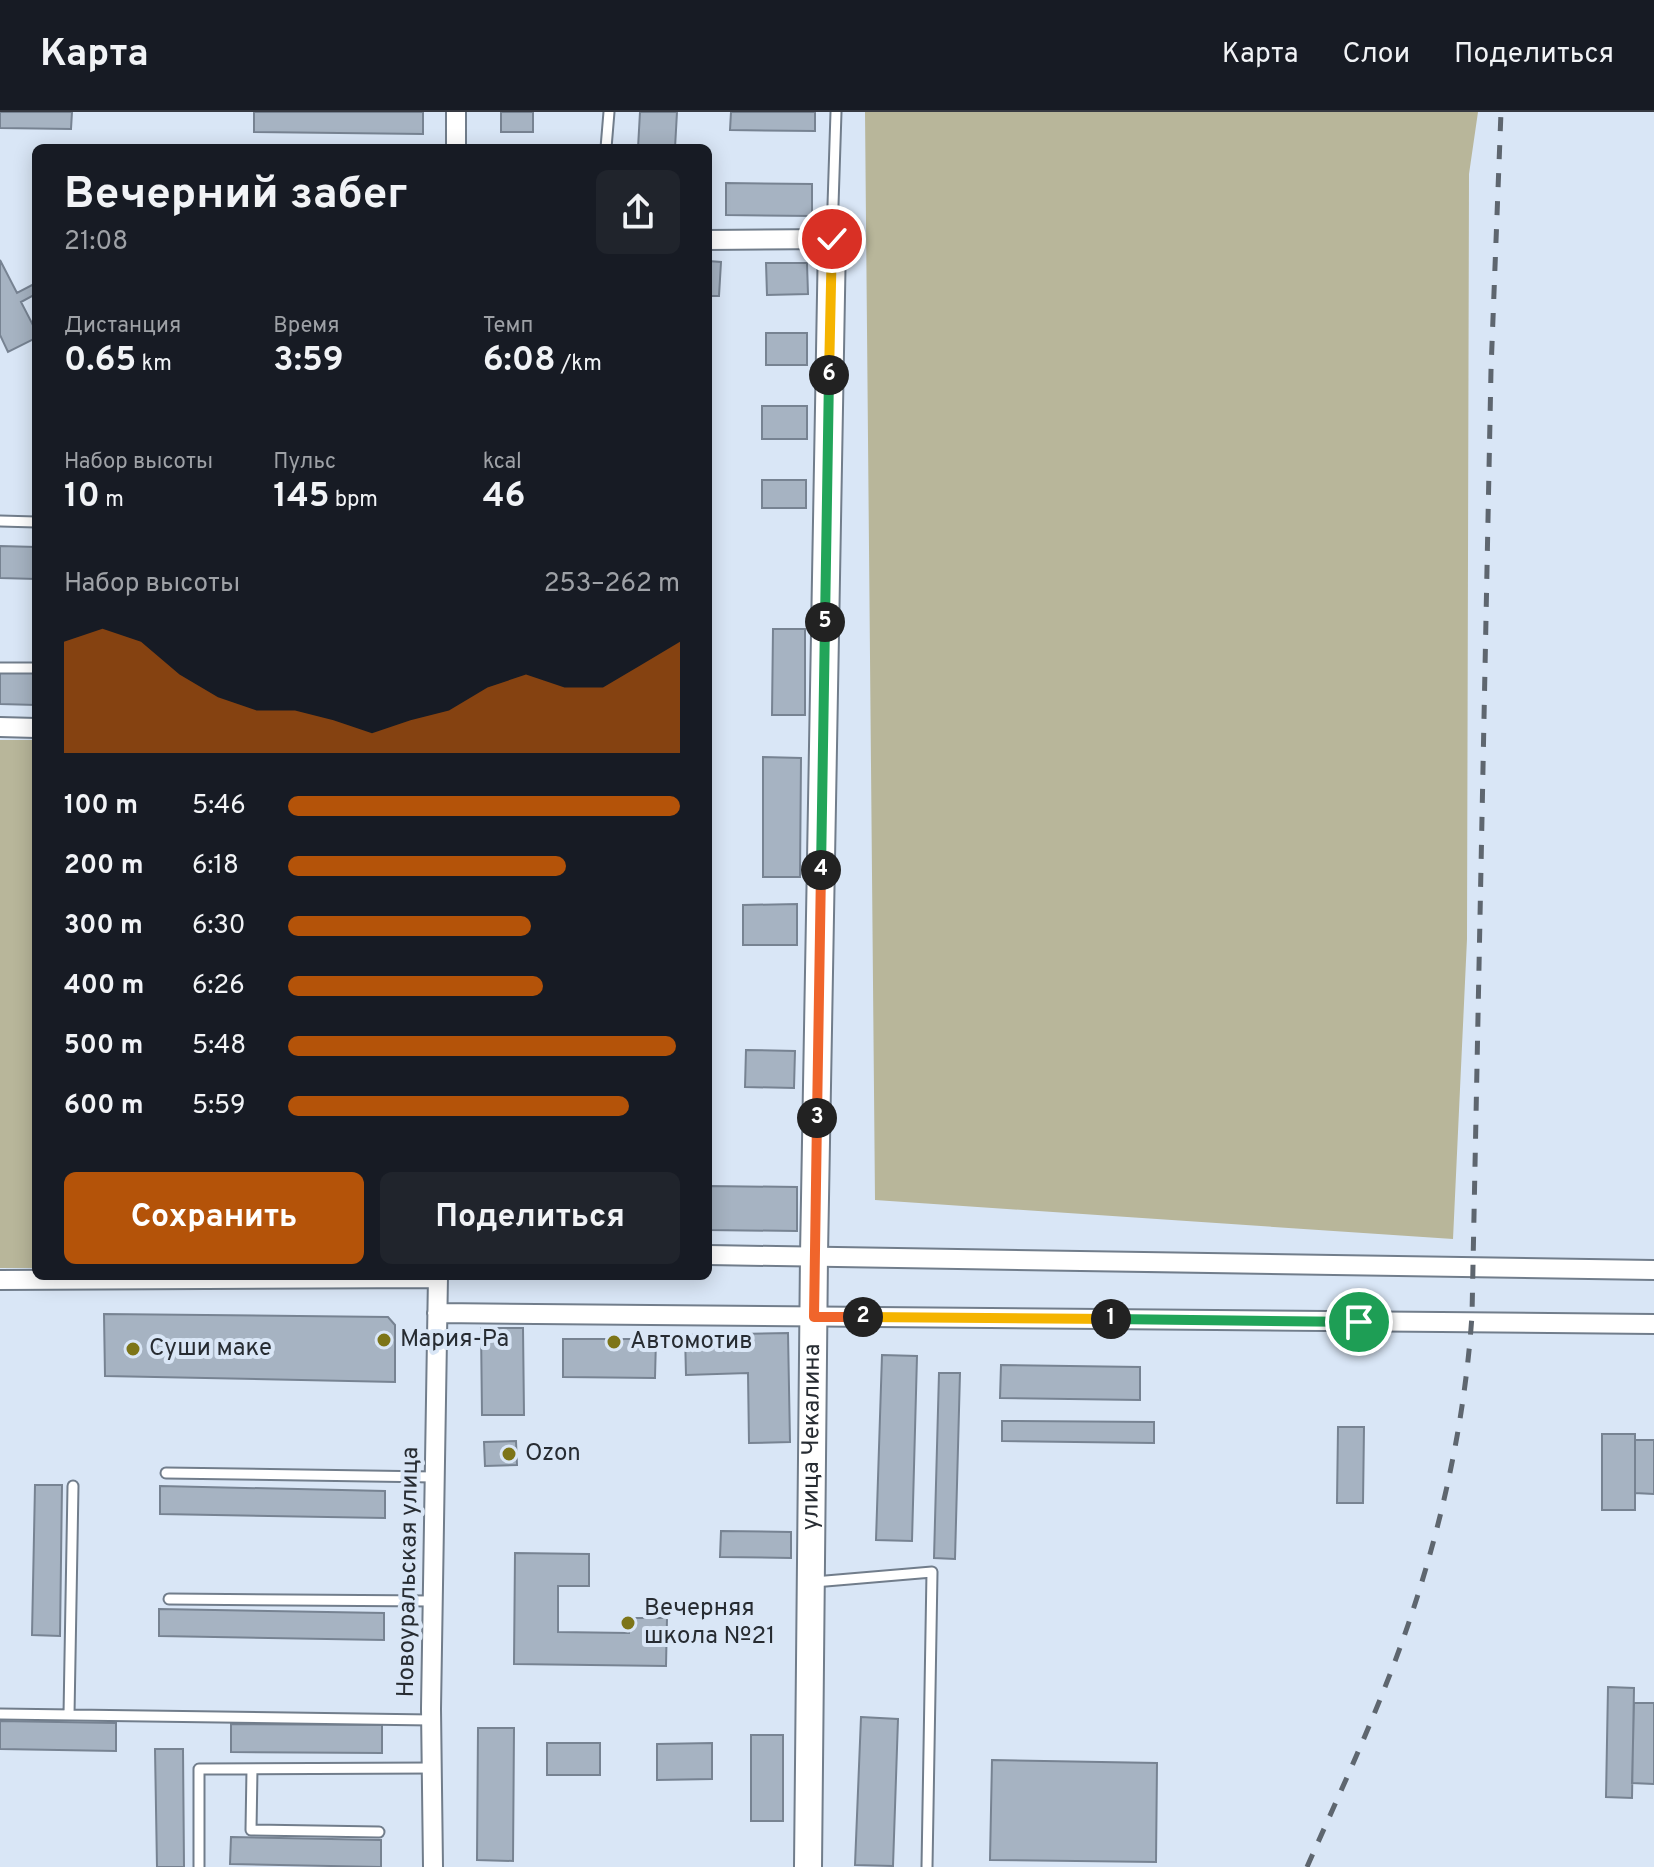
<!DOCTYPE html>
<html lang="ru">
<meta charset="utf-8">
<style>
body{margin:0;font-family:Overpass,sans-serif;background:#20242c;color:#f1f3f6;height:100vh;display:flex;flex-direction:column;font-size:30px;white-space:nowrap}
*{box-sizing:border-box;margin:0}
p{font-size:26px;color:#9ea1a6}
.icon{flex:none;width:44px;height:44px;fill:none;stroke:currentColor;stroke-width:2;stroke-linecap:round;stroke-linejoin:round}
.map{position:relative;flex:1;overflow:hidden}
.sheet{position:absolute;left:32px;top:32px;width:680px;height:1136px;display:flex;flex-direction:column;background:#171b24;border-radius:12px;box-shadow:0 4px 20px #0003}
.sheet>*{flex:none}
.pin{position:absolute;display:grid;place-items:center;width:68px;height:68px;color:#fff;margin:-34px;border:4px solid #fff;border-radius:50%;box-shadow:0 2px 8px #0007}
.km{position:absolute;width:40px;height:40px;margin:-20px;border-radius:50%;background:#222;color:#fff;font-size:22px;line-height:40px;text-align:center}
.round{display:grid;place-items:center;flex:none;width:84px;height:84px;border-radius:12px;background:#20242c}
.head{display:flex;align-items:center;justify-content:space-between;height:136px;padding:0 32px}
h1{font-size:44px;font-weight:700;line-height:60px}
.stats{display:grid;grid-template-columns:repeat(3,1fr);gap:12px;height:136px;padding:8px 32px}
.stats div{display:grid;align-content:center}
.stats b{font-size:34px;font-weight:700}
.stats small{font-size:22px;font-weight:400}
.stats p{font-size:22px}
.chart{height:224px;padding:16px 32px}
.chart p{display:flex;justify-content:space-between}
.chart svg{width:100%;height:144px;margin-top:8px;fill:#b45309;opacity:.7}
.cta{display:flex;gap:16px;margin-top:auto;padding:16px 32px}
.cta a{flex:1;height:92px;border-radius:12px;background:#b45309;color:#fff;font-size:32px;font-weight:700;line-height:92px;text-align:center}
.cta a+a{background:#20242c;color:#f1f3f6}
ul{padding:0 32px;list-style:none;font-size:26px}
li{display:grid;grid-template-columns:128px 96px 1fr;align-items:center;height:60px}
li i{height:20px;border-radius:10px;background:#b45309}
header{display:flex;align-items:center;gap:48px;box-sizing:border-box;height:112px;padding:0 40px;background:#171b24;border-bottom:2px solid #363941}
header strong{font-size:38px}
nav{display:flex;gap:44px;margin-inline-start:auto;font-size:28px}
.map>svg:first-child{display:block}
.green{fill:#b8b69a}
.building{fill:#a6b3c2;stroke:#778392;stroke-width:2}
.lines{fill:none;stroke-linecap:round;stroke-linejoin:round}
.lane-casing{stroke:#717d8b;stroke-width:13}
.street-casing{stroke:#717d8b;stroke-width:22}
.secondary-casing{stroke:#717d8b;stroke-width:30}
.lane{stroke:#fff;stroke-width:9}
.street{stroke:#fff;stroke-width:18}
.secondary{stroke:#fff;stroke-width:26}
.rail{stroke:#5e666f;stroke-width:5;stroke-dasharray:14 14;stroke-linecap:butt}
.split-1-casing{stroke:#fff;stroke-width:16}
.split-2-casing{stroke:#fff;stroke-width:16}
.split-3-casing{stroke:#fff;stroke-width:16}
.split-4-casing{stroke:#fff;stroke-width:16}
.split-5-casing{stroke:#fff;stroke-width:16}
.split-6-casing{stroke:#fff;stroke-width:16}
.split-7-casing{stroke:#fff;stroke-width:16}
.split-1{stroke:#22a559;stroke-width:10}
.split-2{stroke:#f5b400;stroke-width:10}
.split-3{stroke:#f0652b;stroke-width:10}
.split-4{stroke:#f0652b;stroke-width:10}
.split-5{stroke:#22a559;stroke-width:10}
.split-6{stroke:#22a559;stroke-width:10}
.split-7{stroke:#f5b400;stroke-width:10}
.poi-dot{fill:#7d7518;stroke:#d9e6f6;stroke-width:3}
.labels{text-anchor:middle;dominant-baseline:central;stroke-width:8;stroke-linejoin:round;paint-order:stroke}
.poi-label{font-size:24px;fill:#272c32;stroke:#d9e6f6;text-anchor:start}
.street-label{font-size:24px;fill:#272c32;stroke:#d9e6f6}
</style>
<header>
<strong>Карта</strong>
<nav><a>Карта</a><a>Слои</a><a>Поделиться</a></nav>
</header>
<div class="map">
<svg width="1654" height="1755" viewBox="0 0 1654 1755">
<rect width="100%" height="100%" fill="#d9e6f6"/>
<!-- green -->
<path class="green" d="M 865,0 L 1478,0 L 1469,62 L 1467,827 L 1453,1127 L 875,1088 Z
M 0,628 L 36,628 L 36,1156 L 0,1156 Z"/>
<!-- building -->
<path class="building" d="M 0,0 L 72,0 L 71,17 L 0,16 Z
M 254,0 L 423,0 L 423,22 L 254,20 Z
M 501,0 L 533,0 L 533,20 L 501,20 Z
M 640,0 L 677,0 L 675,36 L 638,36 Z
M 731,0 L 815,0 L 815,19 L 730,18 Z
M 726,71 L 812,72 L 812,104 L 726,103 Z
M 0,148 L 17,181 L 36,171 L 36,182 L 21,190 L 36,219 L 36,226 L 8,240 L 0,223 Z
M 708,149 L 721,150 L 719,184 L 708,184 Z
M 766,151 L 807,151 L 808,182 L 767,183 Z
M 766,221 L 807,221 L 807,253 L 766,253 Z
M 762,294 L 807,294 L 807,327 L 762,327 Z
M 762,368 L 806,368 L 806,396 L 762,396 Z
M 0,434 L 36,435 L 36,467 L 0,466 Z
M 773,517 L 805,517 L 805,603 L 772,603 Z
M 0,560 L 36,561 L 36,593 L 0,592 Z
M 763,645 L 801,646 L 800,765 L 763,765 Z
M 797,792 L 797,833 L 743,833 L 743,793 Z
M 746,938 L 795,939 L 794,976 L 745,975 Z
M 708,1074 L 797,1075 L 797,1119 L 708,1118 Z
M 104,1202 L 388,1205 L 395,1213 L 395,1270 L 105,1264 Z
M 481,1216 L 523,1216 L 524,1303 L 482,1303 Z
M 788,1221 L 790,1330 L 749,1331 L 748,1261 L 686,1263 L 685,1223 Z
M 563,1227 L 656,1227 L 655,1266 L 563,1265 Z
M 882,1243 L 917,1244 L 912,1429 L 876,1428 Z
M 1001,1253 L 1140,1255 L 1140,1288 L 1000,1286 Z
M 939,1261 L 960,1261 L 955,1447 L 934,1446 Z
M 1002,1309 L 1154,1310 L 1154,1331 L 1002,1329 Z
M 1338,1315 L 1364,1315 L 1363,1391 L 1337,1391 Z
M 1602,1322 L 1635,1322 L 1635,1398 L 1602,1398 Z
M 1635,1328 L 1654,1328 L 1654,1382 L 1635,1381 Z
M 516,1329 L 517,1353 L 485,1354 L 484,1330 Z
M 35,1373 L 62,1373 L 60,1524 L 32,1523 Z
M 160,1374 L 385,1379 L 385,1406 L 160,1402 Z
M 721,1419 L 791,1420 L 791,1446 L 720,1445 Z
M 515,1441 L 589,1442 L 589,1474 L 558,1474 L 558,1520 L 629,1521 L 629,1506 L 667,1506 L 666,1554 L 514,1552 Z
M 159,1497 L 384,1501 L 384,1528 L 159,1524 Z
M 1608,1575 L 1634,1576 L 1632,1686 L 1606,1685 Z
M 1634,1591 L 1654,1591 L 1654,1672 L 1632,1671 Z
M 861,1605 L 898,1607 L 893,1754 L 855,1753 Z
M 0,1609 L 116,1611 L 116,1639 L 0,1637 Z
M 231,1612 L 382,1613 L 382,1641 L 231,1640 Z
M 478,1616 L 514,1616 L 513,1749 L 477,1748 Z
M 751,1623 L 783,1623 L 783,1709 L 751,1709 Z
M 547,1631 L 600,1631 L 600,1663 L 547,1663 Z
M 712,1631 L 712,1667 L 657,1668 L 657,1632 Z
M 155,1637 L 183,1637 L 184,1755 L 157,1755 Z
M 992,1648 L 1157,1651 L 1156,1750 L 990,1748 Z
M 231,1725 L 381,1728 L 381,1755 L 230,1752 Z"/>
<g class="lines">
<!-- lane casing -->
<g class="lane-casing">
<path id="lane" d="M 606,36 L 609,0
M 832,124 L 836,0
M 0,409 L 36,410
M 0,556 L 36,556
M 166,1361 L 434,1365
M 814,1470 L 932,1460 L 927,1755
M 169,1487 L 432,1489
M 0,1602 L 431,1608
M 69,1603 L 73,1374
M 252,1657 L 251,1718 L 379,1720
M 199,1755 L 199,1657 L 433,1656"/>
</g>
<!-- street casing -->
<g class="street-casing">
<path id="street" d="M 456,36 L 456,0
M 708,128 L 832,127
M 0,615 L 36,616
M 708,1143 L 1654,1158
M 0,1168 L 438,1166
M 437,1201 L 1654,1212
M 433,1755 L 431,1597 L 438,1164"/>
</g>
<!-- secondary casing -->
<g class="secondary-casing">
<g id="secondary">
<path id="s1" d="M 808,1755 L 814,1143 L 832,127"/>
</g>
</g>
<!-- lane -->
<use href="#lane" class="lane"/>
<!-- street -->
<use href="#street" class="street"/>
<!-- secondary -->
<use href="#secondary" class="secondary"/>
<!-- rail -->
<path class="rail" d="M 1307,1755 C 1342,1676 1380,1595 1408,1513 C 1442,1413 1465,1308 1472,1203 L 1491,258 L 1501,0"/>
</g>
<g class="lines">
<!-- split-1 casing -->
<g class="split-1-casing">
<path id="split-1" d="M 1111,1207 L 1359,1210"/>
</g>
<!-- split-2 casing -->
<g class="split-2-casing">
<path id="split-2" d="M 863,1205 L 1111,1207"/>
</g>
<!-- split-3 casing -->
<g class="split-3-casing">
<path id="split-3" d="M 817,1006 L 814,1205 L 863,1205"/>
</g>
<!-- split-4 casing -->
<g class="split-4-casing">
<path id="split-4" d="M 817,1006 L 821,758"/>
</g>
<!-- split-5 casing -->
<g class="split-5-casing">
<path id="split-5" d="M 821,758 L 825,510"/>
</g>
<!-- split-6 casing -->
<g class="split-6-casing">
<path id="split-6" d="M 825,510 L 829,263"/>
</g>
<!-- split-7 casing -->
<g class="split-7-casing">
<path id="split-7" d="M 829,263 L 832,127"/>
</g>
<!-- split-1 -->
<use href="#split-1" class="split-1"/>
<!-- split-2 -->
<use href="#split-2" class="split-2"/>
<!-- split-3 -->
<use href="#split-3" class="split-3"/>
<!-- split-4 -->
<use href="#split-4" class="split-4"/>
<!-- split-5 -->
<use href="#split-5" class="split-5"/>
<!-- split-6 -->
<use href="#split-6" class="split-6"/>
<!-- split-7 -->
<use href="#split-7" class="split-7"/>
</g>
<!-- markers -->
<g class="poi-dot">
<circle cx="384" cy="1228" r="8"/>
<circle cx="614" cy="1230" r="8"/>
<circle cx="133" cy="1237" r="8"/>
<circle cx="509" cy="1342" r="8"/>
<circle cx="628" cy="1511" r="8"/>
</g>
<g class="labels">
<!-- poi labels -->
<g class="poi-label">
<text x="400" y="1228">Мария-Ра</text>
<text x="630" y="1230">Автомотив</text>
<text x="149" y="1237">Суши маке</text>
<text x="525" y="1342">Ozon</text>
<text x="644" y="1497">Вечерняя<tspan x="644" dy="28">школа №21</tspan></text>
</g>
<!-- street labels -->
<g class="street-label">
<text stroke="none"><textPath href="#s1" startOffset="430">улица Чекалина</textPath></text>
<text transform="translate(409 1460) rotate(-89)">Новоуральская улица</text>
</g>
</g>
</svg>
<div class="pin" style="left:1359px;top:1210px;background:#1e9e55"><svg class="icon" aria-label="arrive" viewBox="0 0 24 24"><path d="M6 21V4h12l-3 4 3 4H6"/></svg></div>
<div class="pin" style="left:832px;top:127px;background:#d93025"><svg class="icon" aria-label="check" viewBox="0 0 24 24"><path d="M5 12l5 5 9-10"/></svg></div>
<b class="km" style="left:1111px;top:1207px">1</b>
<b class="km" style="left:863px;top:1205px">2</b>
<b class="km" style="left:817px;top:1006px">3</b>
<b class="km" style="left:821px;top:758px">4</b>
<b class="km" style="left:825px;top:510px">5</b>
<b class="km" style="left:829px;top:263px">6</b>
<section class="sheet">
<div class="head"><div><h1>Вечерний забег</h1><p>21:08</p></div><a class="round"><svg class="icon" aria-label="share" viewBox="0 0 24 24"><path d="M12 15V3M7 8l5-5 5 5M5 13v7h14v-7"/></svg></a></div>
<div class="stats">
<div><p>Дистанция</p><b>0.65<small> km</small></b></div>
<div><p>Время</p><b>3:59</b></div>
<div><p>Темп</p><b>6:08<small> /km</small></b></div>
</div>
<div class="stats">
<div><p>Набор высоты</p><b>10<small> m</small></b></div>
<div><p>Пульс</p><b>145<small> bpm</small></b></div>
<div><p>kcal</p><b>46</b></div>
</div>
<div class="chart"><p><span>Набор высоты</span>253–262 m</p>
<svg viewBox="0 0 160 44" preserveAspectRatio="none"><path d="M0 44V10L10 6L20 10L30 20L40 27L50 31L60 31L70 34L80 38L90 34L100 31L110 24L120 20L130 24L140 24L150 17L160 10V44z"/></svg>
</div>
<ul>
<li><b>100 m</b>5:46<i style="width:100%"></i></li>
<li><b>200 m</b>6:18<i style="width:71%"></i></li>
<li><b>300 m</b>6:30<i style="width:62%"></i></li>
<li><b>400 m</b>6:26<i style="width:65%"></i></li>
<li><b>500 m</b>5:48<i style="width:99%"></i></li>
<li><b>600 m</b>5:59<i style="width:87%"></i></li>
</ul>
<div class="cta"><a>Сохранить</a><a>Поделиться</a></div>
</section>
</div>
